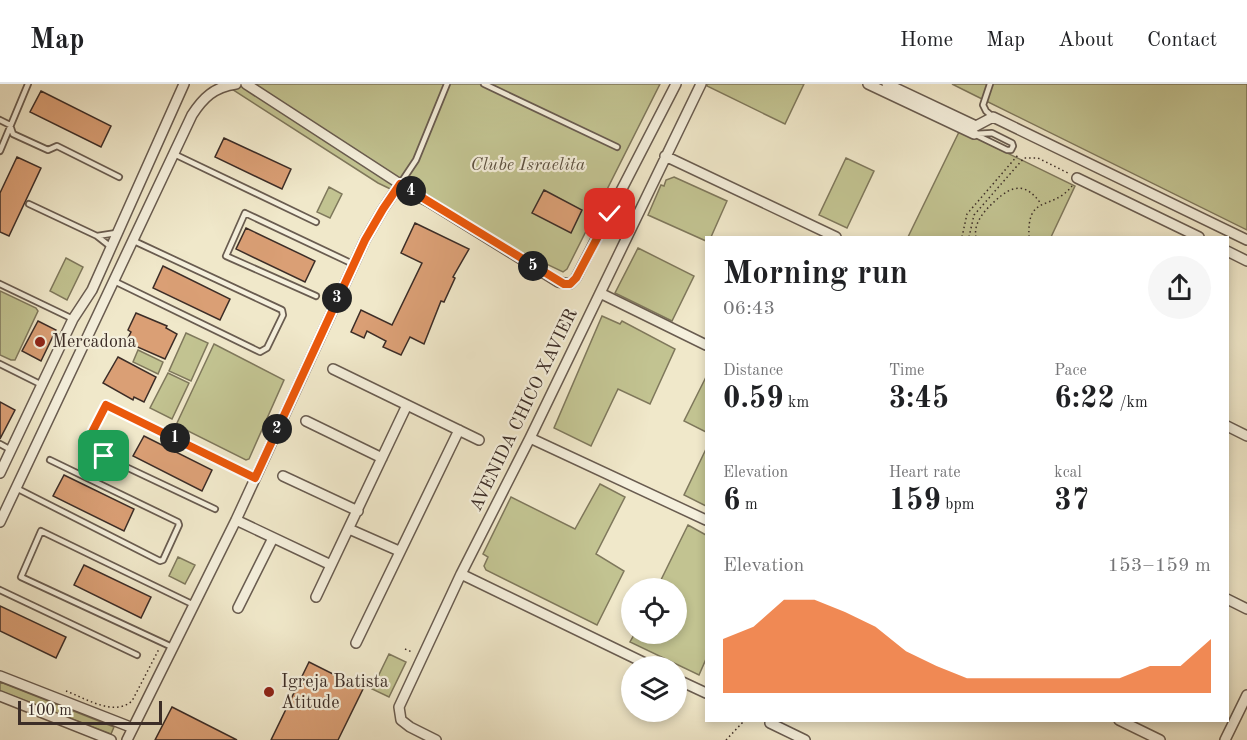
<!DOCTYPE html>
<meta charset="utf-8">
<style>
body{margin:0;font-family:"Old Standard TT",serif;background:#f6f6f6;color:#202124;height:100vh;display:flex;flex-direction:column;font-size:22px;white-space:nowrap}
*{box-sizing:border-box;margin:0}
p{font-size:20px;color:#757577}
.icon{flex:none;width:33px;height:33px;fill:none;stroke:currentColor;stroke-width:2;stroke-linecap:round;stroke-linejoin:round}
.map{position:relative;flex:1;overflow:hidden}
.side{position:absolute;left:705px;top:152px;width:524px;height:486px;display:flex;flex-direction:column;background:#fff;border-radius:0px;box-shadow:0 3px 9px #0003}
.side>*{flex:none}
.controls{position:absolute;left:621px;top:494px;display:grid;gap:12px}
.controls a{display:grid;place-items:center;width:66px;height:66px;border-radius:50%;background:#fff;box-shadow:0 3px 9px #0003;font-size:30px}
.scale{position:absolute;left:18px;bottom:15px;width:144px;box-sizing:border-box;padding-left:6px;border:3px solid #3c2d27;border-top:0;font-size:16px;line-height:21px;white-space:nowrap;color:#3c2d27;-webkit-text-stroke:4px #f5f0dd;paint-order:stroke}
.pin{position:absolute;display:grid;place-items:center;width:51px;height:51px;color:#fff;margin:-26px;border-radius:12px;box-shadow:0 3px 9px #0006}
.km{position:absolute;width:30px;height:30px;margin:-15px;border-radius:50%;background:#222;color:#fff;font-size:16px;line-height:30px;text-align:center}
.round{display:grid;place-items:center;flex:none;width:63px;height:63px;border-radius:32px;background:#f6f6f6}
.head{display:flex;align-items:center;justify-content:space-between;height:102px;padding:0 18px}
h1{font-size:33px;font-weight:700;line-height:45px}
.stats{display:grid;grid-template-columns:repeat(3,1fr);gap:9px;height:102px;padding:6px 18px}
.stats div{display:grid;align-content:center}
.stats b{font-size:30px;font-weight:700}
.stats small{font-size:16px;font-weight:400}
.stats p{font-size:16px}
.chart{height:168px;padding:12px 18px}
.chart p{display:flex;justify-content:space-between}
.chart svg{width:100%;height:108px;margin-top:6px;fill:#ea580c;opacity:.7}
header{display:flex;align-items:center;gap:36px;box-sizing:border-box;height:84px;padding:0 30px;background:#fff;border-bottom:2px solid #e0e0e0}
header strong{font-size:28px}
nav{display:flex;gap:33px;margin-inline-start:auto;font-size:21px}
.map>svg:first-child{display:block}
.green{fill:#c2c391;stroke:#7f785c;stroke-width:1.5}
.building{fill:#da9f75;stroke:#3c2d27;stroke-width:1.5}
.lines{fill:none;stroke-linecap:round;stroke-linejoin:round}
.service-casing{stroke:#695c50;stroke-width:8}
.minor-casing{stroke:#695c50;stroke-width:12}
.path{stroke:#3c2d27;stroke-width:1.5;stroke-dasharray:1.5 3;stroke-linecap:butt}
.service{stroke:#f5f0dd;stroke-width:4.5}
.minor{stroke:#f5f0dd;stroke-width:9}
.route-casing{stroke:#fff;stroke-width:12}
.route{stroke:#ea580c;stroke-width:8}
.poi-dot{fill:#8f2418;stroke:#f5f0dd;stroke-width:2}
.labels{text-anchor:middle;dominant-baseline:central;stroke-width:4.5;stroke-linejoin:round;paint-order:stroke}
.park-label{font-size:18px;font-style:italic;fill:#5e5242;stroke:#f5f0dd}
.poi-label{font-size:18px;fill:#3c2d27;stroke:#f5f0dd;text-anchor:start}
.street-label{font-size:18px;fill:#3c2d27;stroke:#f5f0dd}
</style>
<header>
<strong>Map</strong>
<nav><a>Home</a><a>Map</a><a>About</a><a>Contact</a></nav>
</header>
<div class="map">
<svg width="1247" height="656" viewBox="0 0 1247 656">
<rect width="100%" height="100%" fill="#f0e8ca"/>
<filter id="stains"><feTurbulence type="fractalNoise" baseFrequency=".00333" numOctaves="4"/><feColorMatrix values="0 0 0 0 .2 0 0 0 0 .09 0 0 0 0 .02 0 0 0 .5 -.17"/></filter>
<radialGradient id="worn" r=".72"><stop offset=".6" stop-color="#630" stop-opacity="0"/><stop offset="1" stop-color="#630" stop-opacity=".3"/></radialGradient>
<!-- green -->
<path class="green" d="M 224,0 L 660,0 L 567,185 L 563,188 L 378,99 Z
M 708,0 L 804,0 L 785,40 L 707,2 Z
M 952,0 L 1247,0 L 1247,146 L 976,12 Z
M 960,46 L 1075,102 L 1051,153 L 908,153 Z
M 846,74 L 874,87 L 847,144 L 819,131 Z
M 674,93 L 727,117 L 711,153 L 706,153 L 706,157 L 648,131 L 661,101 L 664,102 L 666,96 Z
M 329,103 L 342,110 L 330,134 L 317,128 Z
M 638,164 L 694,192 L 672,237 L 615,209 Z
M 66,174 L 83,183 L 67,216 L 50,207 Z
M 0,207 L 36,224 L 38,227 L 15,276 L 11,276 L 0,271 Z
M 602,232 L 620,240 L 622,237 L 675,265 L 650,320 L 618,305 L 591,362 L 554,344 Z
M 186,249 L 208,259 L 191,297 L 169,287 Z
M 214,260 L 284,296 L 249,375 L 246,376 L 178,342 L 177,339 Z
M 138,266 L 163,278 L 158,290 L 133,278 Z
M 168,289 L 189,299 L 172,335 L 150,324 Z
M 706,293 L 706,348 L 684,337 Z
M 706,365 L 706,422 L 684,411 Z
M 600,400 L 625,413 L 596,470 L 624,487 L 597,541 L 486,486 L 484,482 L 488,473 L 483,470 L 511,413 L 575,445 Z
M 688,441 L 706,451 L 706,575 L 699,591 L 630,558 L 635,549 L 676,549 L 676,504 L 657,504 Z
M 178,473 L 195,481 L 185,500 L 169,492 Z
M 389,570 L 406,578 L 389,613 L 372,605 Z
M 0,598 L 114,643 L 111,650 L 0,607 Z"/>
<!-- building -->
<path class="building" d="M 41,7 L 111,42 L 101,63 L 30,28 Z
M 224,54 L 291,85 L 282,105 L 215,73 Z
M 17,73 L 41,84 L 9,152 L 0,148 L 0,109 Z
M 544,106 L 582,126 L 571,149 L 532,129 Z
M 415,139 L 469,165 L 453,193 L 455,194 L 444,218 L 441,217 L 424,260 L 410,253 L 401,271 L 383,263 L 386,257 L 367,247 L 364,254 L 351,248 L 361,226 L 392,241 L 422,179 L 401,169 Z
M 246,144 L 315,177 L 305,198 L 236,165 Z
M 163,182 L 230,215 L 220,236 L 153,204 Z
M 136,229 L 167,242 L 166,244 L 177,250 L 165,275 L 126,258 L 131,248 L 128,246 Z
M 38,237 L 56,246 L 41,277 L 22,267 Z
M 118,273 L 156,293 L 144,318 L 134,313 L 133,316 L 103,299 Z
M 0,318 L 15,326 L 0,355 Z
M 144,352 L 212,386 L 202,407 L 133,372 Z
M 64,391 L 134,425 L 124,447 L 53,412 Z
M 84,481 L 151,513 L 141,534 L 74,501 Z
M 0,522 L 66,553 L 56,574 L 0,547 Z
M 309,578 L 363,605 L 338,656 L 271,656 Z
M 172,623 L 237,656 L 155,656 Z"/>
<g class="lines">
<!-- service casing -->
<g class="service-casing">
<path id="service" d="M 484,0 L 617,63
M 990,0 L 983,21 L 986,27 L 993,33
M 0,36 L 10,41 L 13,50 L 48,66 L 57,62 L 119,93
M 992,49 L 1012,59 L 1013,62 L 1011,66 L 1007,66 L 974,50 Z
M 0,67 L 28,0
M 174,70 L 316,138
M 400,100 L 416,76 L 447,0
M 29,120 L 97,152
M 111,163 L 97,152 L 116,149
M 114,197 L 260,268 L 267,264 L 283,231 L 282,226 L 134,157
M 0,200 L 73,235
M 316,212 L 226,172 L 245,129 L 353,180
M 0,280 L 42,301
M 0,360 L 11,366
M 16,404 L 160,477 L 163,476 L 179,441 L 178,438 L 50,376
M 215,425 L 88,365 L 86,360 L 106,321 L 255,394
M 0,506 L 137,571
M 172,563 L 21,493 L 41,447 L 194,521"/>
</g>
<!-- minor casing -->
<g class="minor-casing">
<path id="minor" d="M 246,0 L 400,100 L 558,198 L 570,200 L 576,194 L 676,0
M 868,0 L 974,50
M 887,0 L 976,42 L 993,33 L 1247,156
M 665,72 L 836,153
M 1077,94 L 1199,153
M 1227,167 L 1247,177
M 600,209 L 706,261
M 333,285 L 479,356
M 306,337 L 382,374
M 1227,342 L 1247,352
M 530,354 L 706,436
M 0,389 L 73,235 L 92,206 L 184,0
M 283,392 L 358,427
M 236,436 L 331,481
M 0,438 L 192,31 C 203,14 214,3 236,0
M 349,445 L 399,467
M 461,490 L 651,582
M 316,513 L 407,321
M 1227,515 L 1247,525
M 238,524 L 273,454
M 356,559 L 459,346
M 0,592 L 133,644
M 676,595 L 706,609
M 0,612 L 111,656
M 1119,636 L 1160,656
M 770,639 L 805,656
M 127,656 L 236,436 L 365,156 L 383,125 L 400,100
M 436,656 L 410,643 L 401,636 L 399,623 L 461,490 L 530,354 L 701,0
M 1225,656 L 1247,611"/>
</g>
<!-- path -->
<path class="path" d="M 962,153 L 967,130 L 1018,71
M 969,153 L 974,131 L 1024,74 L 1038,74 L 1068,89
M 976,153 C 973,139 985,126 995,117 C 1012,101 1026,98 1041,120
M 1029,153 C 1027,109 1051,128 1072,102
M 405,565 L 412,568
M 66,607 C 85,614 114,633 132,617 L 159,565
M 726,656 L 743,638 L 742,636"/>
<!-- service -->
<use href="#service" class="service"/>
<!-- minor -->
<use href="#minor" class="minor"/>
</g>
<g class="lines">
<!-- route casing -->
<g class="route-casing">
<path id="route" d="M 104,372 L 88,365 L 86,360 L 106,321 L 255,394 L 365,156 L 383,125 L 400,100 L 564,200 L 570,200 L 576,194 L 610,130"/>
</g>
<!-- route -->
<use href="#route" class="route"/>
</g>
<!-- markers -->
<g class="poi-dot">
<circle cx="40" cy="258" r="6"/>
<circle cx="269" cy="608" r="6"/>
</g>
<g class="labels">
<!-- park labels -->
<g class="park-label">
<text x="528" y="81">Clube Israelita</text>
</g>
<!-- poi labels -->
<g class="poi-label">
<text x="52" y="258">Mercadona</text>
<text x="281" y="598">Igreja Batista<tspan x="281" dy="21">Atitude</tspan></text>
</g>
<!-- street labels -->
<g class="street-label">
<text transform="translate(524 326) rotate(-64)">AVENIDA CHICO XAVIER</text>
</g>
</g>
<rect width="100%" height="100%" filter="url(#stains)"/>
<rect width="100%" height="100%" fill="url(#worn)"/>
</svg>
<div class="controls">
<a><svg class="icon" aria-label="locate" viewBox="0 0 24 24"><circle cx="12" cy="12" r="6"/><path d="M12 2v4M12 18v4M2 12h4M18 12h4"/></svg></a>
<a><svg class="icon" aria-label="layers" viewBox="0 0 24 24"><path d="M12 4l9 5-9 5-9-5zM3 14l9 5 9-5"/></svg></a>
</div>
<div class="scale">100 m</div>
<div class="pin" style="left:104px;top:372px;background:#1e9e55"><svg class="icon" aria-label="arrive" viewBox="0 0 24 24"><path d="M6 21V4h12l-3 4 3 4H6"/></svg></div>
<div class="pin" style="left:610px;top:130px;background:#d93025"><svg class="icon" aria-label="check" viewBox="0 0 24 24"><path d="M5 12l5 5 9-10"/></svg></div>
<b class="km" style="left:175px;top:354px">1</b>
<b class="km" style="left:277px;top:345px">2</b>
<b class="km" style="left:337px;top:214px">3</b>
<b class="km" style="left:411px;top:107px">4</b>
<b class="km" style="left:533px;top:182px">5</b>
<section class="side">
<div class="head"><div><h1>Morning run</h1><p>06:43</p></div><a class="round"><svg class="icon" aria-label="share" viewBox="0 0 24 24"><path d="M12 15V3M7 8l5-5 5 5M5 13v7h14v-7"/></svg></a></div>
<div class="stats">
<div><p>Distance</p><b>0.59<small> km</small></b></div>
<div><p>Time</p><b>3:45</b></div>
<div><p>Pace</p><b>6:22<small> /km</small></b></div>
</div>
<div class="stats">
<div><p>Elevation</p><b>6<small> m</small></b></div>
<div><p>Heart rate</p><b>159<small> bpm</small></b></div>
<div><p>kcal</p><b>37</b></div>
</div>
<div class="chart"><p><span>Elevation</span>153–159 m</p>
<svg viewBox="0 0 160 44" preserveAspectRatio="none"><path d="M0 44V22L10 17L20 6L30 6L40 11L50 17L60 27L70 33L80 38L90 38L100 38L110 38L120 38L130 38L140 33L150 33L160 22V44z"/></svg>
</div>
</section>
</div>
